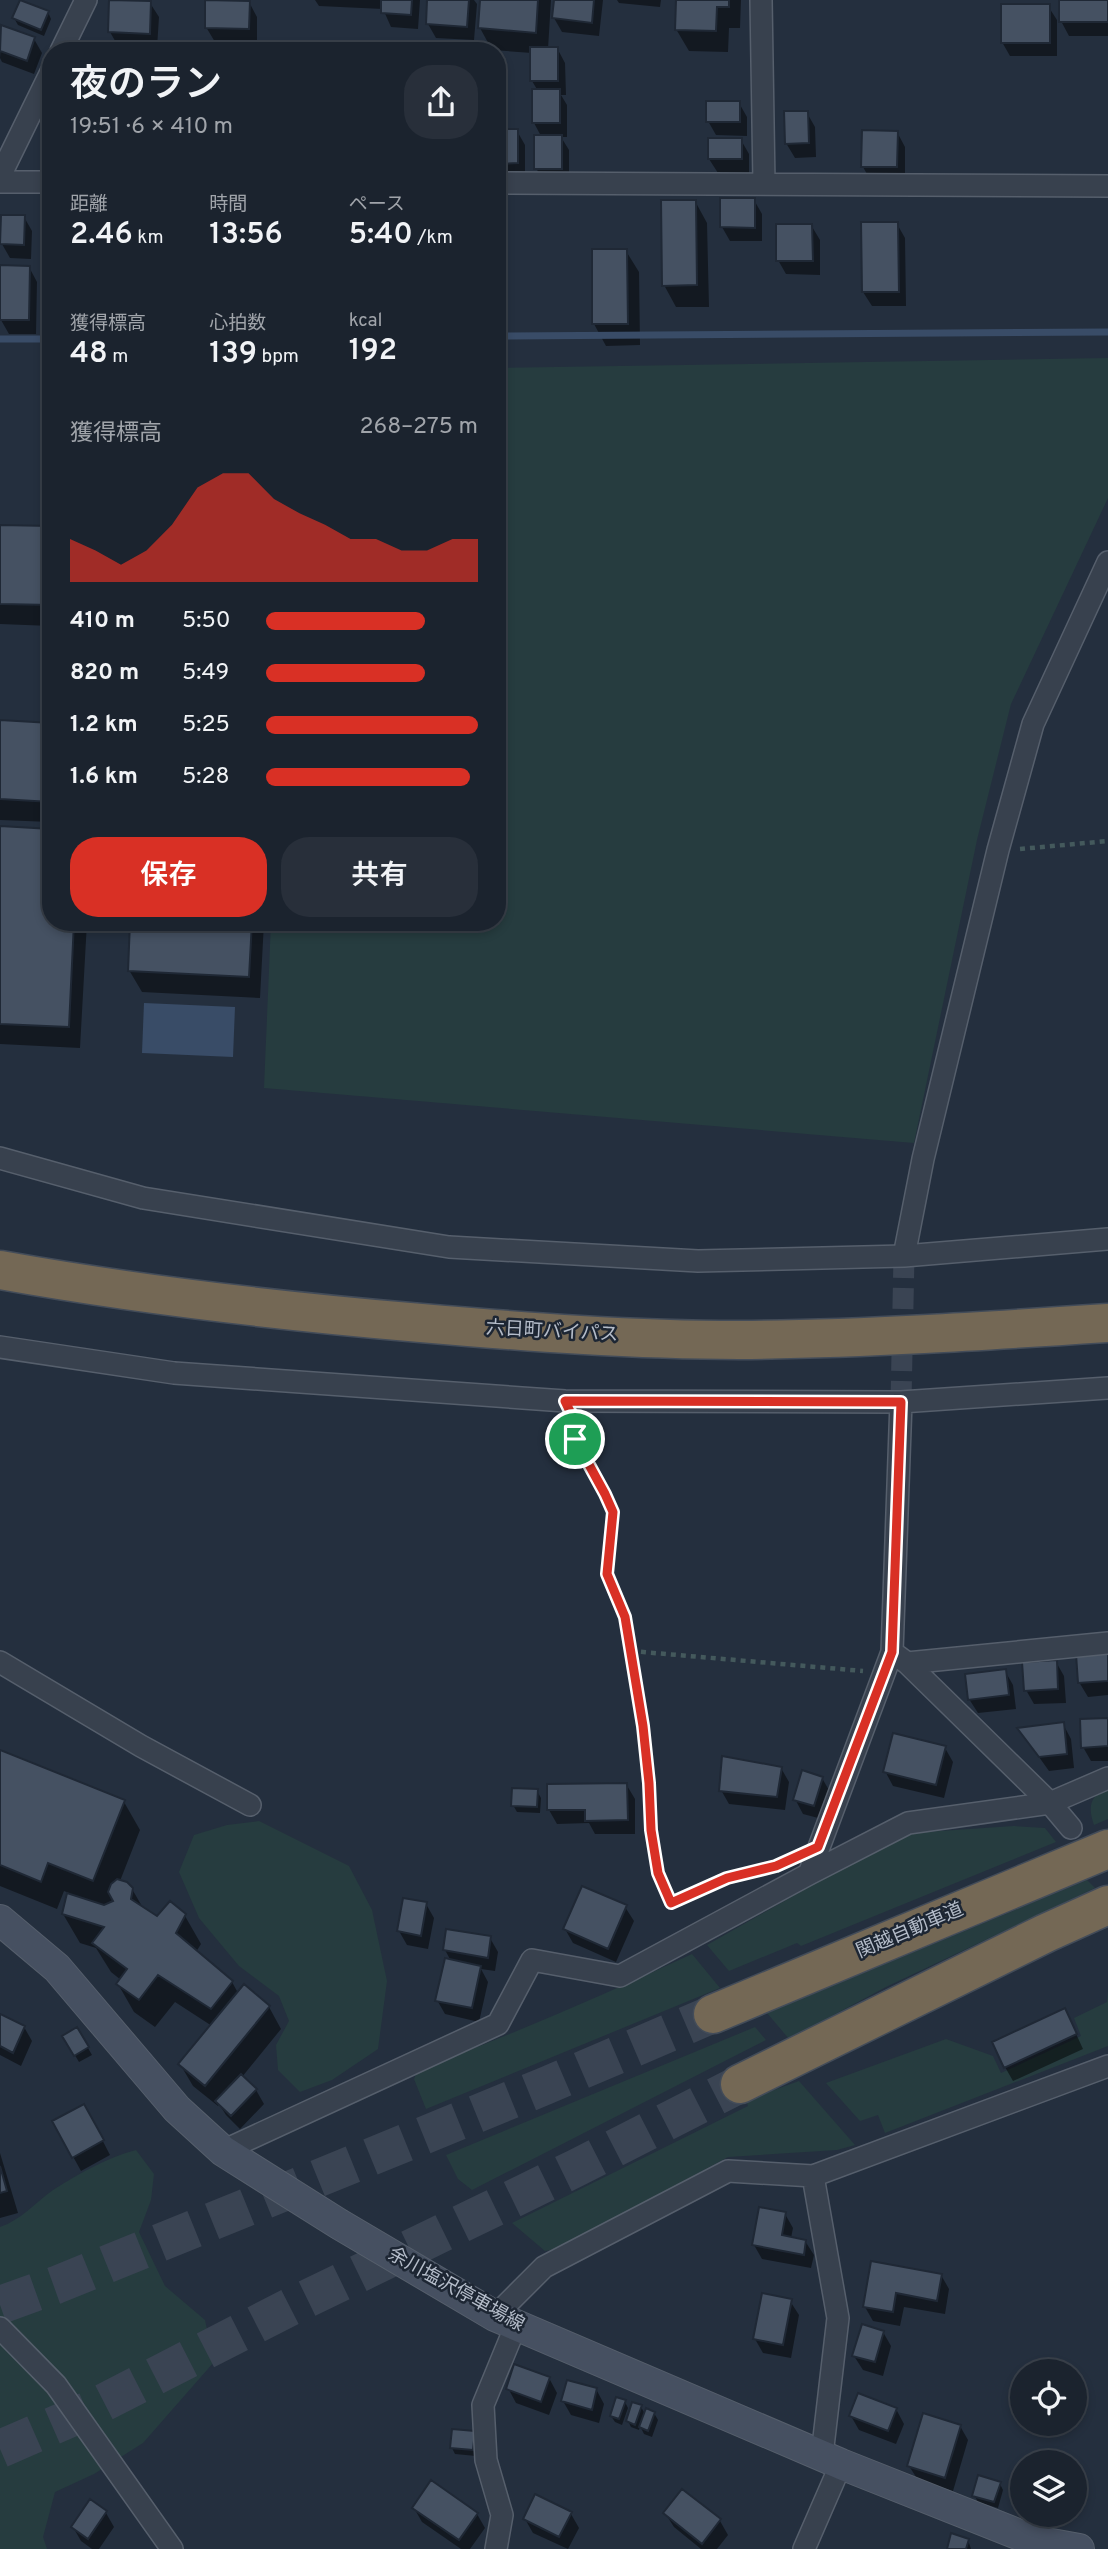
<!DOCTYPE html>
<html lang="ja">
<meta charset="utf-8">
<style>
body{margin:0;font-family:Overpass,"Noto Sans JP",sans-serif;background:#282f3a;color:#f1f3f6;height:100vh;display:flex;flex-direction:column;font-size:26px;white-space:nowrap}
*{box-sizing:border-box;margin:0}
p{font-size:23px;color:#a0a4aa}
.icon{flex:none;width:38px;height:38px;fill:none;stroke:currentColor;stroke-width:2;stroke-linecap:round;stroke-linejoin:round}
.map{position:relative;flex:1;overflow:hidden}
.side{position:absolute;left:42px;top:42px;width:464px;height:889px;display:flex;flex-direction:column;background:#1b232e;border-radius:28px;box-shadow:0 4px 10px #0003,0 0 0 2px #39404a}
.side>*{flex:none}
.buttons{position:absolute;left:1010px;top:2359px;display:grid;gap:14px}
.buttons a{display:grid;place-items:center;width:77px;height:77px;border-radius:50%;background:#1b232e;box-shadow:0 4px 10px #0003,0 0 0 2px #39404a;font-size:35px}
.pin{position:absolute;display:grid;place-items:center;width:60px;height:60px;color:#fff;margin:-30px;border:4px solid #fff;border-radius:50%;box-shadow:0 2px 7px #0007}
.round{display:grid;place-items:center;flex:none;width:74px;height:74px;border-radius:28px;background:#282f3a}
.overview{display:flex;align-items:center;justify-content:space-between;height:119px;padding:0 28px}
h1{font-size:38px;font-weight:600;line-height:52px}
.metrics{display:grid;grid-template-columns:repeat(3,1fr);gap:10px;height:119px;padding:7px 28px}
.metrics div{display:grid;align-content:center}
.metrics b{font-size:30px;font-weight:600}
.metrics small{font-size:19px;font-weight:400}
.metrics p{font-size:19px}
.chart{height:196px;padding:14px 28px}
.chart p{display:flex;justify-content:space-between}
.chart svg{width:100%;height:126px;margin-top:7px;fill:#d93025;opacity:.7}
.action{display:flex;gap:14px;margin-top:auto;padding:14px 28px}
.action a{flex:1;height:80px;border-radius:28px;background:#d93025;color:#fff;font-size:28px;font-weight:600;line-height:80px;text-align:center}
.action a+a{background:#282f3a;color:#f1f3f6}
ul{padding:0 28px;list-style:none;font-size:23px}
li{display:grid;grid-template-columns:112px 84px 1fr;align-items:center;height:52px}
li i{height:18px;border-radius:9px;background:#d93025}
.map>svg:first-child{display:block}
.green{fill:#263c3f}
.water{fill:#394c67}
.shadow{fill:#0007}
.lines{fill:none;stroke-linecap:round;stroke-linejoin:round}
.stream{stroke:#394c67;stroke-width:7}
.building{fill:#455162;stroke:#1f2835;stroke-width:2}
.street-tunnel{stroke:#3a4453;stroke-width:21;stroke-dasharray:21 10;stroke-linecap:butt}
.highway-tunnel{stroke:#3a4453;stroke-width:38;stroke-dasharray:38 19;stroke-linecap:butt}
.street-casing{stroke:#565f6c;stroke-width:24}
.secondary-casing{stroke:#565f6c;stroke-width:32}
.highway-casing{stroke:#434c59;stroke-width:41}
.path{stroke:#44595c;stroke-width:4.5;stroke-dasharray:5 5;stroke-linecap:butt}
.street{stroke:#38414e;stroke-width:21}
.secondary{stroke:#465061;stroke-width:30}
.highway{stroke:#746855;stroke-width:38}
.route-casing{stroke:#fff;stroke-width:14}
.route{stroke:#d93025;stroke-width:9}
.labels{text-anchor:middle;dominant-baseline:central;stroke-width:5;stroke-linejoin:round;paint-order:stroke}
.street-label{font-size:19px;fill:#b4bcc9;stroke:#1d2633}
</style>
<div class="map">
<svg width="1108" height="2549" viewBox="0 0 1108 2549">
<rect width="100%" height="100%" fill="#242f3e"/>
<!-- green -->
<path class="green" d="M 1108,358 L 1108,498 L 1011,704 L 977,840 L 914,1143 L 264,1088 L 271,922 L 497,922 L 497,368 Z
M 1108,1789 L 1108,1819 L 1094,1825 C 1088,1808 1089,1795 1108,1789 Z
M 259,1821 L 349,1866 L 372,1910 L 387,1981 L 378,2049 L 332,2080 L 300,2092 L 278,2070 L 276,2045 L 289,2021 L 279,1996 L 239,1966 L 199,1918 L 179,1872 L 194,1835 L 227,1825 Z
M 1014,1826 L 1045,1828 L 1056,1842 L 801,1946 L 797,1943 L 729,1971 L 707,1945 L 846,1866 L 910,1833 Z
M 1087,1880 L 1095,1888 L 886,1987 L 789,2039 L 767,2013 Z
M 692,1954 L 720,1988 L 426,2109 L 414,2079 L 418,2070 C 511,2035 602,1996 692,1954 Z
M 1108,1990 L 1108,2046 L 885,2133 L 878,2115 L 860,2121 L 826,2083 L 946,2039 L 993,2056 L 1001,2073 L 1081,2036 L 1074,2018 L 1107,2002 Z
M 755,2027 L 766,2040 L 472,2190 L 458,2179 L 446,2155 Z
M 799,2081 L 855,2145 L 837,2150 L 728,2157 L 560,2248 L 545,2251 L 512,2223 L 748,2106 L 746,2100 Z
M 136,2150 L 154,2174 L 151,2200 L 139,2232 L 165,2286 L 205,2320 L 214,2362 L 143,2443 L 94,2474 L 55,2492 L 43,2537 L 47,2549 L 0,2549 L 0,2227 C 21,2220 35,2203 53,2190 C 80,2173 106,2158 136,2150 Z"/>
<!-- water -->
<path class="water" d="M 144,1003 L 235,1007 L 233,1057 L 142,1053 Z"/>
<!-- shadow -->
<path class="shadow" d="M 315,0 L 420,0 L 418,29 L 391,27 L 383,9 L 319,6 Z
M 429,0 L 474,0 L 477,4 L 474,40 L 436,38 L 428,24 Z
M 482,0 L 551,0 L 548,49 L 557,48 L 565,63 L 566,95 L 561,95 L 567,105 L 567,137 L 561,137 L 569,150 L 569,182 L 544,182 L 536,168 L 541,136 L 534,123 L 538,91 L 532,81 L 532,53 L 492,50 L 480,28 Z
M 556,0 L 603,0 L 599,36 L 562,32 L 554,18 Z
M 617,0 L 661,0 L 660,7 L 619,3 Z
M 677,0 L 741,0 L 740,28 L 729,28 L 728,52 L 689,51 L 676,29 Z
M 1061,0 L 1108,0 L 1108,36 L 1069,36 L 1061,21 Z
M 249,2 L 257,17 L 257,43 L 215,42 L 206,27 Z
M 150,3 L 159,17 L 157,48 L 118,46 L 110,32 Z
M 1048,6 L 1057,20 L 1057,56 L 1010,56 L 1002,42 Z
M 48,12 L 51,19 L 44,36 L 18,25 L 14,18 Z
M 2,27 L 34,39 L 42,53 L 34,74 L 2,62 L 0,58 Z
M 739,103 L 747,117 L 747,136 L 716,135 L 708,121 Z
M 807,113 L 815,127 L 816,157 L 795,158 L 786,143 Z
M 497,131 L 517,131 L 525,145 L 525,177 L 497,173 Z
M 897,132 L 905,147 L 905,181 L 871,181 L 863,167 Z
M 741,140 L 749,154 L 749,173 L 718,173 L 709,159 Z
M 754,200 L 762,214 L 762,241 L 730,241 L 722,227 Z
M 695,201 L 707,223 L 709,307 L 676,307 L 664,285 Z
M 24,217 L 32,231 L 31,259 L 10,258 L 2,244 Z
M 897,224 L 905,238 L 906,306 L 872,306 L 863,292 Z
M 811,225 L 820,240 L 820,275 L 786,274 L 778,260 Z
M 626,251 L 639,272 L 640,345 L 606,346 L 594,324 Z
M 29,267 L 37,282 L 36,334 L 9,334 L 1,320 Z
M 0,527 L 51,528 L 51,626 L 0,624 Z
M 0,722 L 51,724 L 51,822 L 0,820 Z
M 0,828 L 51,922 L 87,922 L 80,1048 L 0,1044 Z
M 132,922 L 264,922 L 260,998 L 142,992 L 129,970 Z
M 1108,1654 L 1108,1695 L 1088,1697 L 1079,1682 Z
M 1056,1662 L 1064,1676 L 1066,1703 L 1034,1704 L 1026,1690 Z
M 1005,1671 L 1013,1685 L 1016,1709 L 978,1713 L 969,1699 Z
M 1108,1719 L 1108,1761 L 1091,1761 L 1083,1747 Z
M 1063,1724 L 1071,1739 L 1074,1768 L 1049,1771 L 1019,1729 Z
M 945,1748 L 953,1762 L 944,1798 L 893,1786 L 885,1771 Z
M 0,1752 L 124,1802 L 140,1830 L 120,1881 L 132,1889 L 143,1908 L 157,1918 L 185,1916 L 201,1944 L 196,1952 L 232,1982 L 238,1993 L 269,2007 L 281,2029 L 242,2077 L 256,2090 L 264,2104 L 240,2129 L 226,2115 L 219,2104 L 218,2106 L 193,2086 L 180,2064 L 212,2026 L 175,2002 L 155,2027 L 134,2012 L 118,1984 L 121,1980 L 111,1972 L 96,1948 L 80,1943 L 63,1914 L 69,1893 L 64,1891 L 57,1909 L 0,1886 Z
M 781,1768 L 789,1782 L 785,1810 L 729,1804 L 721,1790 Z
M 822,1778 L 830,1792 L 822,1819 L 803,1814 L 795,1799 Z
M 626,1784 L 635,1799 L 635,1834 L 595,1834 L 589,1823 L 557,1824 L 549,1810 Z
M 537,1791 L 541,1798 L 540,1813 L 517,1812 L 513,1805 Z
M 426,1904 L 434,1918 L 428,1949 L 407,1945 L 399,1931 Z
M 625,1907 L 634,1921 L 616,1962 L 573,1943 L 565,1929 Z
M 490,1938 L 498,1952 L 495,1971 L 481,1969 L 488,1982 L 479,2022 L 445,2014 L 437,2000 L 451,1961 L 445,1950 Z
M 0,2015 L 24,2027 L 32,2041 L 21,2066 L 0,2055 Z
M 1072,2025 L 1083,2049 L 1013,2081 L 1005,2067 Z
M 77,2029 L 92,2055 L 79,2062 L 64,2037 Z
M 92,2120 L 110,2155 L 81,2171 L 54,2122 Z
M 0,2153 L 18,2213 L 0,2218 Z
M 785,2214 L 793,2228 L 791,2238 L 805,2241 L 814,2255 L 811,2268 L 762,2259 L 754,2245 Z
M 872,2263 L 941,2275 L 949,2289 L 945,2314 L 904,2307 L 900,2326 L 873,2321 L 865,2307 Z
M 790,2301 L 799,2315 L 791,2358 L 763,2353 L 755,2339 Z
M 883,2332 L 891,2346 L 883,2376 L 863,2370 L 854,2356 Z
M 549,2378 L 557,2393 L 549,2415 L 516,2403 L 508,2388 Z
M 596,2389 L 604,2404 L 599,2423 L 571,2415 L 563,2401 Z
M 625,2402 L 628,2408 L 622,2425 L 615,2422 L 611,2416 Z
M 641,2407 L 645,2414 L 654,2413 L 658,2420 L 652,2437 L 644,2434 L 640,2426 L 639,2430 L 631,2427 L 628,2421 Z
M 896,2409 L 904,2424 L 896,2444 L 859,2430 L 851,2416 Z
M 960,2426 L 968,2440 L 953,2491 L 918,2480 L 909,2466 Z
M 474,2433 L 477,2440 L 476,2456 L 455,2454 L 452,2448 Z
M 1000,2484 L 1003,2490 L 998,2508 L 978,2502 L 974,2495 Z
M 683,2491 L 720,2521 L 728,2535 L 717,2549 L 701,2549 L 674,2527 L 665,2513 Z
M 90,2501 L 106,2513 L 114,2527 L 99,2549 L 92,2549 L 81,2541 L 73,2527 Z
M 414,2508 L 477,2514 L 485,2528 L 470,2549 L 461,2549 L 422,2522 Z
M 571,2514 L 579,2528 L 568,2549 L 533,2533 L 525,2519 Z
M 968,2540 L 971,2549 L 949,2549 Z"/>
<g class="lines">
<!-- stream -->
<path class="stream" d="M 497,336 L 1108,332
M 0,339 L 51,339"/>
</g>
<!-- building -->
<path class="building" d="M 20,0 L 49,11 L 41,30 L 12,18 Z
M 109,0 L 151,1 L 150,34 L 108,32 Z
M 205,0 L 250,1 L 249,29 L 205,28 Z
M 381,0 L 412,0 L 411,15 L 381,13 Z
M 427,0 L 469,0 L 467,27 L 426,24 Z
M 480,0 L 538,0 L 536,33 L 478,28 Z
M 554,0 L 594,0 L 592,23 L 552,18 Z
M 676,0 L 729,0 L 729,7 L 717,7 L 716,31 L 675,30 Z
M 1059,0 L 1108,0 L 1108,22 L 1059,22 Z
M 1001,4 L 1050,4 L 1050,43 L 1001,43 Z
M 1,25 L 35,37 L 27,61 L 0,51 Z
M 530,47 L 558,47 L 558,81 L 530,81 Z
M 532,89 L 560,89 L 560,123 L 532,123 Z
M 706,101 L 740,101 L 740,122 L 706,122 Z
M 784,111 L 808,111 L 809,143 L 785,144 Z
M 497,129 L 518,129 L 518,163 L 497,164 Z
M 862,130 L 898,131 L 897,167 L 861,167 Z
M 534,135 L 562,135 L 562,169 L 534,169 Z
M 708,138 L 742,138 L 742,159 L 708,159 Z
M 720,198 L 755,198 L 755,228 L 720,227 Z
M 661,200 L 696,200 L 697,285 L 662,286 Z
M 1,215 L 25,215 L 24,245 L 0,244 Z
M 861,222 L 898,222 L 899,292 L 862,292 Z
M 776,224 L 812,224 L 813,261 L 776,261 Z
M 592,249 L 627,249 L 628,324 L 592,324 Z
M 0,265 L 30,266 L 29,320 L 0,320 Z
M 0,525 L 51,526 L 51,605 L 0,604 Z
M 0,720 L 51,723 L 51,802 L 0,799 Z
M 0,826 L 51,829 L 51,922 L 74,922 L 69,1027 L 0,1024 Z
M 130,922 L 252,922 L 249,977 L 128,971 Z
M 1108,1652 L 1108,1681 L 1078,1683 L 1076,1654 Z
M 1057,1660 L 1058,1689 L 1024,1691 L 1022,1662 Z
M 1006,1669 L 1009,1695 L 968,1700 L 965,1674 Z
M 1108,1718 L 1108,1746 L 1081,1748 L 1080,1719 Z
M 1064,1722 L 1067,1754 L 1039,1757 L 1017,1728 Z
M 893,1733 L 946,1746 L 936,1785 L 883,1772 Z
M 0,1750 L 125,1800 L 93,1881 L 48,1863 L 41,1882 L 0,1865 Z
M 722,1756 L 782,1767 L 777,1797 L 719,1791 Z
M 802,1770 L 823,1777 L 814,1806 L 793,1800 Z
M 627,1783 L 628,1820 L 585,1821 L 585,1810 L 547,1810 L 547,1784 Z
M 512,1788 L 538,1789 L 537,1807 L 511,1806 Z
M 117,1879 L 127,1882 L 133,1888 L 131,1899 L 157,1916 L 170,1901 L 186,1914 L 176,1933 L 233,1981 L 211,2009 L 158,1975 L 139,2000 L 116,1984 L 127,1969 L 92,1943 L 104,1927 L 62,1914 L 67,1893 L 104,1905 L 113,1901 L 108,1892 L 111,1884 Z
M 582,1886 L 627,1905 L 608,1949 L 563,1929 Z
M 403,1898 L 427,1902 L 421,1936 L 397,1931 Z
M 446,1929 L 491,1936 L 488,1958 L 443,1950 Z
M 445,1958 L 481,1966 L 472,2008 L 435,2001 Z
M 244,1984 L 270,2006 L 205,2086 L 178,2064 Z
M 1065,2008 L 1077,2034 L 1004,2068 L 992,2042 Z
M 0,2014 L 25,2026 L 13,2053 L 0,2046 Z
M 77,2027 L 89,2047 L 74,2056 L 62,2036 Z
M 241,2074 L 257,2089 L 231,2116 L 215,2101 Z
M 84,2104 L 104,2140 L 72,2158 L 52,2121 Z
M 0,2166 L 7,2191 L 0,2193 Z
M 759,2207 L 786,2212 L 782,2235 L 806,2240 L 804,2255 L 752,2245 Z
M 871,2261 L 942,2274 L 937,2301 L 896,2293 L 893,2312 L 863,2307 Z
M 762,2293 L 792,2299 L 783,2345 L 753,2339 Z
M 862,2324 L 884,2331 L 875,2362 L 852,2356 Z
M 514,2364 L 550,2377 L 541,2402 L 506,2389 Z
M 567,2380 L 597,2388 L 592,2410 L 561,2401 Z
M 858,2393 L 897,2408 L 888,2431 L 849,2416 Z
M 616,2397 L 626,2400 L 619,2419 L 610,2416 Z
M 632,2402 L 642,2405 L 635,2425 L 626,2421 Z
M 646,2408 L 655,2412 L 648,2431 L 639,2427 Z
M 923,2413 L 961,2425 L 945,2478 L 907,2466 Z
M 452,2429 L 475,2431 L 473,2450 L 450,2448 Z
M 978,2475 L 1001,2482 L 994,2502 L 972,2496 Z
M 431,2480 L 478,2513 L 459,2540 L 412,2508 Z
M 682,2489 L 721,2519 L 702,2544 L 663,2513 Z
M 535,2494 L 572,2512 L 559,2537 L 523,2519 Z
M 90,2499 L 107,2511 L 88,2539 L 71,2527 Z
M 951,2533 L 969,2539 L 966,2549 L 947,2549 Z"/>
<g class="lines">
<!-- street-tunnel -->
<path class="street-tunnel" d="M 901,1402 L 904,1256"/>
<!-- highway-tunnel -->
<path class="highway-tunnel" d="M 0,2305 L 56,2285 L 545,2086 L 713,2014
M 0,2449 L 87,2411 L 290,2307 L 576,2168 L 740,2084"/>
<!-- street casing -->
<g class="street-casing">
<path id="street" d="M 761,0 L 764,183
M 61,51 L 86,0
M 0,176 L 51,72
M 0,182 L 51,182
M 497,183 L 1108,186
M 0,1158 L 143,1198 L 449,1247 L 698,1261 L 904,1256 L 1108,1239
M 904,1256 L 923,1159 L 998,850 L 1033,724 L 1108,562
M 0,1347 L 174,1373 L 565,1401 L 901,1402 L 1108,1388
M 892,1652 L 907,1663 L 1050,1803 L 1071,1828
M 0,1662 L 141,1746 L 250,1805
M 907,1663 L 1108,1643
M 809,1874 L 892,1652 L 901,1402
M 223,2151 L 498,2024 L 532,1960 L 620,1976 L 809,1874 L 908,1823 L 1050,1803 L 1108,1778
M 813,2176 L 838,2318 L 822,2455
M 495,2316 L 544,2267 L 728,2171 L 813,2176 L 1108,2066
M 0,2328 L 56,2385 L 172,2549
M 496,2549 L 502,2515 L 486,2460 L 483,2405 L 516,2325
M 804,2549 L 841,2464"/>
</g>
<!-- secondary casing -->
<g class="secondary-casing">
<path id="secondary" d="M 0,1920 L 57,1968 L 177,2109 L 223,2151 L 339,2224 L 495,2316 L 841,2464 L 1035,2541 L 1079,2549"/>
</g>
<!-- highway casing -->
<g class="highway-casing">
<path id="highway" d="M 0,1270 C 139,1295 280,1311 421,1323 C 527,1332 633,1340 739,1340 C 862,1339 985,1331 1108,1323
M 713,2014 L 1108,1849
M 740,2084 L 1046,1933 L 1108,1905"/>
</g>
<!-- path -->
<path class="path" d="M 1020,849 L 1108,841
M 575,1422 L 575,1439 L 605,1494 L 613,1512 L 607,1574 L 625,1617 L 643,1726 L 649,1783 L 651,1830 L 658,1873 L 671,1903 L 727,1878 L 769,1868
M 631,1651 L 863,1671"/>
<!-- street -->
<use href="#street" class="street"/>
<!-- secondary -->
<use href="#secondary" class="secondary"/>
<!-- highway -->
<use href="#highway" class="highway"/>
</g>
<g class="lines">
<!-- route casing -->
<g class="route-casing">
<path id="route" d="M 565,1401 L 901,1402 L 892,1652 L 818,1847 L 776,1866 L 727,1878 L 671,1903 L 658,1873 L 651,1830 L 649,1783 L 643,1726 L 625,1617 L 607,1574 L 613,1512 L 605,1494 L 575,1439 L 576,1424 Z"/>
</g>
<!-- route -->
<use href="#route" class="route"/>
</g>
<g class="labels">
<!-- street labels -->
<g class="street-label">
<text transform="translate(552 1332) rotate(3)">六日町バイパス</text>
<text transform="translate(910 1931) rotate(-23)">関越自動車道</text>
<text transform="translate(456 2290) rotate(29)">余川塩沢停車場線</text>
</g>
</g>
</svg>
<div class="buttons">
<a><svg class="icon" aria-label="locate" viewBox="0 0 24 24"><circle cx="12" cy="12" r="6"/><path d="M12 2v4M12 18v4M2 12h4M18 12h4"/></svg></a>
<a><svg class="icon" aria-label="layers" viewBox="0 0 24 24"><path d="M12 4l9 5-9 5-9-5zM3 14l9 5 9-5"/></svg></a>
</div>
<div class="pin" style="left:575px;top:1439px;background:#1e9e55"><svg class="icon" aria-label="arrive" viewBox="0 0 24 24"><path d="M6 21V4h12l-3 4 3 4H6"/></svg></div>
<section class="side">
<div class="overview"><div><h1>夜のラン</h1><p>19:51 · 6 × 410 m</p></div><a class="round"><svg class="icon" aria-label="share" viewBox="0 0 24 24"><path d="M12 15V3M7 8l5-5 5 5M5 13v7h14v-7"/></svg></a></div>
<div class="metrics">
<div><p>距離</p><b>2.46<small> km</small></b></div>
<div><p>時間</p><b>13:56</b></div>
<div><p>ペース</p><b>5:40<small> /km</small></b></div>
</div>
<div class="metrics">
<div><p>獲得標高</p><b>48<small> m</small></b></div>
<div><p>心拍数</p><b>139<small> bpm</small></b></div>
<div><p>kcal</p><b>192</b></div>
</div>
<div class="chart"><p><span>獲得標高</span>268–275 m</p>
<svg viewBox="0 0 160 44" preserveAspectRatio="none"><path d="M0 44V29L10 33L20 38L30 33L40 24L50 11L60 6L70 6L80 15L90 20L100 24L110 29L120 29L130 33L140 33L150 29L160 29V44z"/></svg>
</div>
<ul>
<li><b>410 m</b>5:50<i style="width:75%"></i></li>
<li><b>820 m</b>5:49<i style="width:75%"></i></li>
<li><b>1.2 km</b>5:25<i style="width:100%"></i></li>
<li><b>1.6 km</b>5:28<i style="width:96%"></i></li>
</ul>
<div class="action"><a>保存</a><a>共有</a></div>
</section>
</div>
